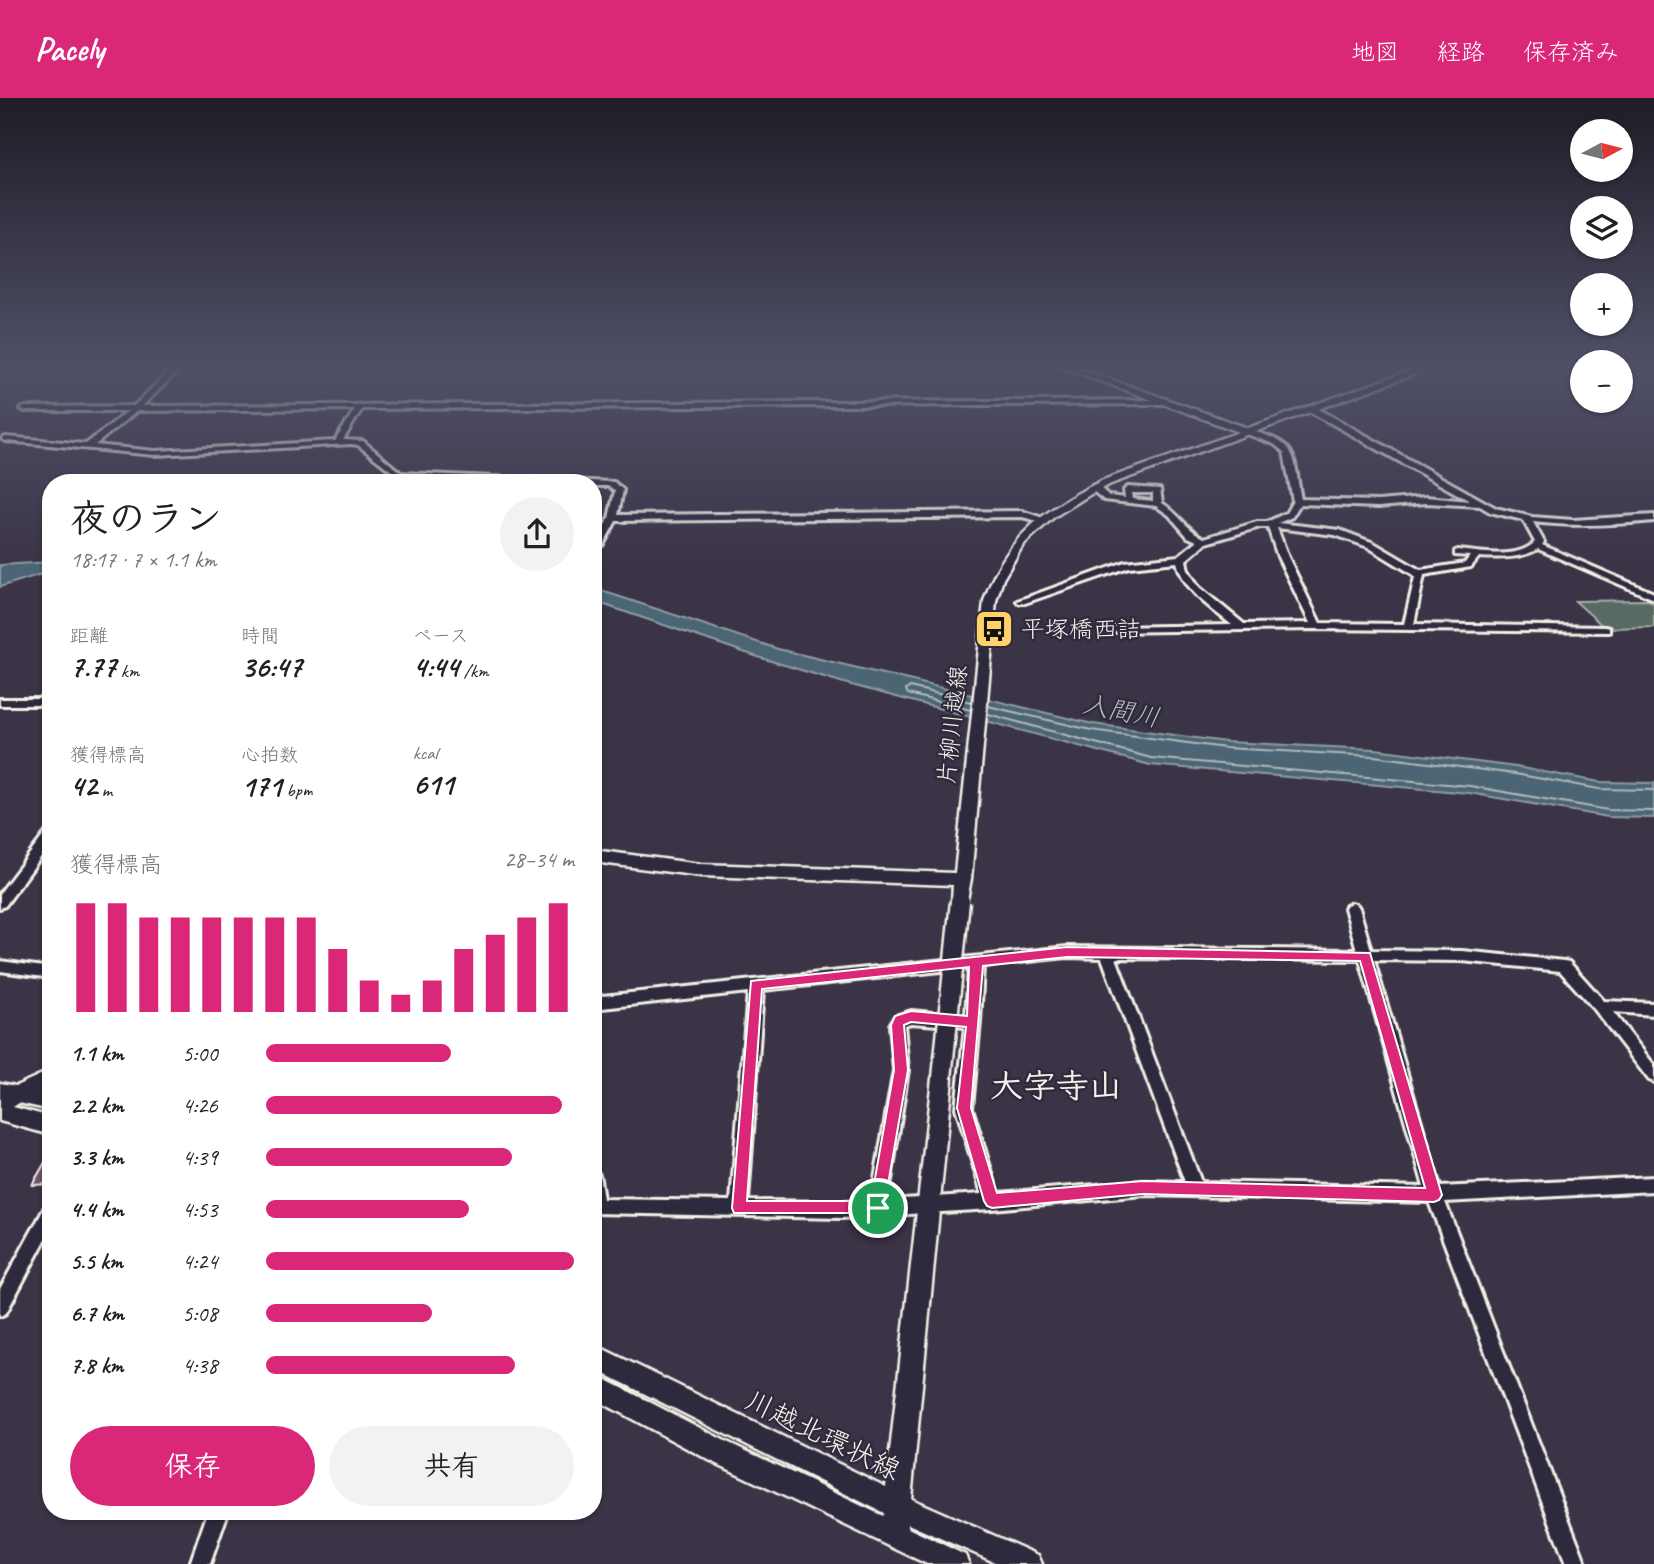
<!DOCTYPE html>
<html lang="ja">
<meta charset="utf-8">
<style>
body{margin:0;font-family:Caveat,"Klee One",sans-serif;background:#f2f2f2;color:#202124;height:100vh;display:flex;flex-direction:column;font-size:26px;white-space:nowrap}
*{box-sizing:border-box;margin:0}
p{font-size:23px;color:#757577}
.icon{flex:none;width:38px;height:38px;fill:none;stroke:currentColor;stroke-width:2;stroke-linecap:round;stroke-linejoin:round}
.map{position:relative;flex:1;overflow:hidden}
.panel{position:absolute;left:42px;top:376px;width:560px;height:1046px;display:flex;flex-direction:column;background:#fff;border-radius:28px;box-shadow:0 2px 5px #0004}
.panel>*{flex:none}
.needle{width:46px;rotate:83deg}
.tools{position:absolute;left:1570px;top:21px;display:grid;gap:14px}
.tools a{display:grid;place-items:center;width:63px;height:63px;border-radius:50%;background:#fff;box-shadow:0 2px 5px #0004;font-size:35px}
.pin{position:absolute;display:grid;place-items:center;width:60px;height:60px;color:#fff;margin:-30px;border:4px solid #fff;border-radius:50%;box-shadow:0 2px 7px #0007}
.round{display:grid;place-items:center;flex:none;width:74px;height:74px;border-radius:37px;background:#f2f2f2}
.overview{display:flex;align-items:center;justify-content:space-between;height:119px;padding:0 28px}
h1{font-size:38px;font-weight:800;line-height:52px}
.metrics{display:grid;grid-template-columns:repeat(3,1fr);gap:10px;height:119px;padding:7px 28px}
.metrics div{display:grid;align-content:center}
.metrics b{font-size:30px;font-weight:800}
.metrics small{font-size:19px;font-weight:400}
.metrics p{font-size:19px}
.chart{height:196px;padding:14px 28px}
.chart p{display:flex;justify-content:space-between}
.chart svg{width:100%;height:126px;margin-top:7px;stroke:#db2777;stroke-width:6}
.primary-button{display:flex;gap:14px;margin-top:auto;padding:14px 28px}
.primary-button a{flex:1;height:80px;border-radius:42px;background:#db2777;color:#fff;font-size:28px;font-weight:800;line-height:80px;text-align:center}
.primary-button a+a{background:#f2f2f2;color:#202124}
ul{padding:0 28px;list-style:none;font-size:23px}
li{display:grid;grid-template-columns:112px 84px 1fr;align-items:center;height:52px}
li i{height:18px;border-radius:9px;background:#db2777}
header{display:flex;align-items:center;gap:42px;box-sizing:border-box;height:98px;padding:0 35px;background:#db2777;color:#fff}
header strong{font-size:33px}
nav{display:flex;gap:38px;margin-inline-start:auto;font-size:24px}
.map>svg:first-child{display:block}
.green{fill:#586a63;stroke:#a6aea6;stroke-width:2}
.water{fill:#4c6574;stroke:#8f9da2;stroke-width:2}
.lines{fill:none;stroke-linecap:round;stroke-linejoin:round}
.shore{stroke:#b1b9ba;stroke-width:2}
.building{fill:#6b5568;stroke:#f4f1e8;stroke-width:2}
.street-casing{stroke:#f4f1e8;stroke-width:6}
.secondary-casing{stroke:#f4f1e8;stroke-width:5}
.street{fill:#2f2a3d;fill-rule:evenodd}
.secondary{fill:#2f2a3d;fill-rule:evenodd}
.secondary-bridge-casing{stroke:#f4f1e8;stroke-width:23;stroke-linecap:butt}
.secondary-bridge{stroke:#2f2a3d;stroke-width:18}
.route{fill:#db2777;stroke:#fff;stroke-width:2;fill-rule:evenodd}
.labels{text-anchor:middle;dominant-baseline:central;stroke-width:5;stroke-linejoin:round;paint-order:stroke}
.poi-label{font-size:24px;fill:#f4f1e8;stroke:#2f2a3d;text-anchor:start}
.street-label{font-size:24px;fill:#f4f1e8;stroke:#2f2a3d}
.water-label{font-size:26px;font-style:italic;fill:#b1b9ba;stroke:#2f2a3d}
.near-street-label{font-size:28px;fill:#f4f1e8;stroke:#2f2a3d}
.near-quarter-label{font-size:33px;font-weight:bold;fill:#f4f1e8;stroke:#2f2a3d}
</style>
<header>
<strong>Pacely</strong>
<nav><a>地図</a><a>経路</a><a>保存済み</a></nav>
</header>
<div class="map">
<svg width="1654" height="1466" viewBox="0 0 1654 1466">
<rect width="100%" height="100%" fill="#3b3346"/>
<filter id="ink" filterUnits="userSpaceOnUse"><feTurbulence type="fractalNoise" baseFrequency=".0143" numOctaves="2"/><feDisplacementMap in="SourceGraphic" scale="14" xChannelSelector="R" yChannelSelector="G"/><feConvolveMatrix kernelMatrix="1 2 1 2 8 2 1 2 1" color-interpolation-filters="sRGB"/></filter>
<g filter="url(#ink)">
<!-- green -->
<path class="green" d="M 1649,502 L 1654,506 L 1654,529 L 1605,530 L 1575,503 Z"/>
<!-- water -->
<path class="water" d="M 51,464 L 51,473 L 0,489 L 0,467 Z
M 593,490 L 778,551 L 1093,626 L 1226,644 L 1375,651 L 1516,669 L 1600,684 L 1654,685 L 1654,720 L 1608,719 L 1469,695 L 1150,667 L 844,585 L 761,560 L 593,503 Z"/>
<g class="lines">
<!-- shore -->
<path class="shore" d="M 971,604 L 910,589 L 906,592 L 908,596 L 971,612
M 988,608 L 1091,632 L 1225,650 L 1374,658 L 1515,676 L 1599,691 L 1654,692
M 988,616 L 1151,660 L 1470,688 L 1608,712 L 1654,713"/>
</g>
<!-- building -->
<path class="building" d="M 51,1054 L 51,1086 L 32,1087 Z"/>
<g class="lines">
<!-- street casing -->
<g class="street-casing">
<path id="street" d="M 176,267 L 184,267 L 142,308 L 1164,302 L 1168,304 L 1164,306 L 362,311 L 343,342 L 363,343 L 401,375 L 614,384 L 623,392 L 618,417 L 1022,413 L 1046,421 L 1042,424 L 1022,419 L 616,423 L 603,447 L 598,450 L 593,447 L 609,420 L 615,393 L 609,388 L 593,388 L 593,385 L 529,385 L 399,379 L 358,347 L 351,346 L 155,357 L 6,343 L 2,341 L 6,339 L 86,346 L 128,313 L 25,313 L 21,311 L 25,309 L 134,308 ZM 355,311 L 335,343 L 155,353 L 95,347 L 137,313 Z
M 1309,309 L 1315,309 L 1496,410 L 1532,419 L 1573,422 L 1654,417 L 1654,423 C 1613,427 1573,429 1533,424 L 1544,444 L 1542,447 L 1654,495 L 1654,501 L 1538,451 C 1520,461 1499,460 1479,459 L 1471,469 L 1424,477 L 1414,526 L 1605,529 L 1609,530 L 1609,534 L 1316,531 L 1105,534 L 1105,530 L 1109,529 L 1232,527 C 1210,509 1184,493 1177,464 L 1129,469 L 1025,505 L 1019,505 L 1017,503 L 1125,464 L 1178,458 L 1197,443 L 1188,439 L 1169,417 L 1156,408 L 1104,402 L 1092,392 L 1092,388 L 1098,388 L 1109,398 L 1125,400 L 1124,392 L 1128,389 L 1160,391 L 1162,405 C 1178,415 1187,432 1204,440 L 1257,424 L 1267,424 L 1286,415 L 1293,403 L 1284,354 L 1274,346 L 1244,335 L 1244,331 L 1247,331 C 1299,347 1292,351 1301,401 L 1378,403 L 1426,399 L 1470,403 L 1309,313 ZM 1132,395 L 1153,395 L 1153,403 L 1133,401 ZM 1426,405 L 1480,408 L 1490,414 L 1523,422 L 1535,444 C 1517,462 1481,454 1458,452 L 1455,453 L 1455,457 L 1470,458 L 1465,465 L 1420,472 L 1374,445 L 1340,432 L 1278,425 L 1292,419 L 1300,406 L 1378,409 ZM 1260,429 L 1268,429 L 1278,459 L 1310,525 L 1244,526 L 1199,489 L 1188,472 L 1186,462 L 1206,445 ZM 1277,430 L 1335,437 L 1368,449 L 1414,477 L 1415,479 L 1404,526 L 1320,525 L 1288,459 Z
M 0,601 L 51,601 L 51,607 L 0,607 Z
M 51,732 L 51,745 L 5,808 L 0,810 L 0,795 L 47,733 Z
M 1352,805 L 1357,807 L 1359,810 L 1371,852 L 1462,853 L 1564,863 L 1569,864 L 1604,903 L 1654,905 L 1654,917 L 1613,914 L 1654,967 L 1654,984 L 1649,982 L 1595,912 L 1560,873 L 1462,863 L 1374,862 L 1440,1089 L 1654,1079 L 1654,1093 L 1445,1104 L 1586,1466 L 1566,1466 L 1429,1104 L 1144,1097 L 992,1111 L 842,1120 L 593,1115 L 593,1074 L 599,1076 L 603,1101 L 731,1103 L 748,894 L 593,911 L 593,899 L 1067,849 L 1357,852 L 1345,810 L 1347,807 ZM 1067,859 L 1102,860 L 1185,1084 L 1144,1083 L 998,1095 L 972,1010 L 980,924 L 983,868 ZM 1116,860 L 1360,862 L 1424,1089 L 1201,1084 ZM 969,870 L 966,918 L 911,913 L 895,918 L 890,927 L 894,972 L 871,1103 L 842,1104 L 748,1103 L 763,892 ZM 911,925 L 965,929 L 956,1010 L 982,1096 L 888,1102 L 908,972 L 904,927 Z
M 0,863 L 51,870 L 51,880 L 0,873 Z
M 51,1106 L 51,1131 L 6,1215 L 0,1218 L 0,1191 L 45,1109 Z
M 208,1414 L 228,1414 L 210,1466 L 190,1466 Z"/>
</g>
<!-- secondary casing -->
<g class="secondary-casing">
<path id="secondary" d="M 1057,267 L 1070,267 L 1248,330 L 1427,267 L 1440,267 L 1111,386 L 1091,396 L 1054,419 L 1023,447 L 1003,481 L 996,503 L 971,781 L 966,807 L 954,807 L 952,803 L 953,787 L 701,778 L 593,764 L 593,752 L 701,766 L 955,775 L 984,503 C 1005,439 1045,411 1103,382 L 1239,334 Z
M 51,972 L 51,989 L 42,994 L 51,996 L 51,1012 L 19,1005 L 13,1009 L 51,1019 L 51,1037 L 0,1023 L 0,985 L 16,988 Z
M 942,972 L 949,974 L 952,980 L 911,1401 L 1038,1457 L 1042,1466 L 999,1466 L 908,1426 L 908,1430 L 965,1457 L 969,1466 L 927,1466 L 709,1362 L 593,1300 L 593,1275 L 727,1344 L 883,1418 L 884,1415 L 593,1270 L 593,1246 L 886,1389 L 932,980 L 935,974 Z"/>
</g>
<!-- street -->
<use href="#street" class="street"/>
<!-- secondary -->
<use href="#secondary" class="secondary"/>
<!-- secondary-bridge casing -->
<g class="secondary-bridge-casing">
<path id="secondary-bridge" d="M 942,980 L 960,803"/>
</g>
<!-- secondary-bridge -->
<use href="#secondary-bridge" class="secondary-bridge"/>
</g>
</g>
<!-- sky -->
<linearGradient id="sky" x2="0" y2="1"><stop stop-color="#201c26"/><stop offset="0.57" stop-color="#4f5068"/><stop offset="1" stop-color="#4f5068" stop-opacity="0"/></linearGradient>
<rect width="1654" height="472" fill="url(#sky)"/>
<!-- route -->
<path class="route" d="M 1067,849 L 1370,855 L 1442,1097 L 1439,1102 L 1434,1104 L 1143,1096 L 992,1110 L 987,1108 L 984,1103 L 957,1010 L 966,929 L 911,924 L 904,927 L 908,972 L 883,1115 L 734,1115 L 732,1110 L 751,883 ZM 1067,859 L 1360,863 L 1425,1090 L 1143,1083 L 997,1095 L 971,1010 L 983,868 ZM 969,869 L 967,918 L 911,913 L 895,918 L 891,927 L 894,972 L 871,1103 L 747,1103 L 762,891 Z"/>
<!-- icons -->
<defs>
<g id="bus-square" transform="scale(2.0125)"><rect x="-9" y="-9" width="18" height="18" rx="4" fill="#ffd166" stroke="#2f2a3d"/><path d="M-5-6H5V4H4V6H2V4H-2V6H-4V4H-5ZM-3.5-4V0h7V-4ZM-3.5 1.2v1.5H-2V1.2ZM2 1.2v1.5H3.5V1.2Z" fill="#111"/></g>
</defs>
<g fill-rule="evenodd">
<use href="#bus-square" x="994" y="531"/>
</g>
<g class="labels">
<!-- poi labels -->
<g class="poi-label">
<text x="1021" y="531">平塚橋西詰</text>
</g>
<!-- street labels -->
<g class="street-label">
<text transform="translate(952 627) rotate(-84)">片柳川越線</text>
</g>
<!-- water labels -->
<g class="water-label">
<text transform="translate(1121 613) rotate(11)">入間川</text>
</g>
<!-- near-street labels -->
<g class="near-street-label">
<text transform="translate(823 1337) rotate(26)">川越北環状線</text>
</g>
<!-- near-quarter labels -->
<g class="near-quarter-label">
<text x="1056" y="988">大字寺山</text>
</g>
</g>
</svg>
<div class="tools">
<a><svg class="needle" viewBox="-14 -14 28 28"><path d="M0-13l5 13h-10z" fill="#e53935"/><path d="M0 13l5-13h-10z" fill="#757577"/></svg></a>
<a><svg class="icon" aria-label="layers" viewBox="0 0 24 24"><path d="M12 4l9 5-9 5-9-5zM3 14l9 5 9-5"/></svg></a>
<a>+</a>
<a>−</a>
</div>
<div class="pin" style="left:878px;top:1110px;background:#1e9e55"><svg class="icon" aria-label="arrive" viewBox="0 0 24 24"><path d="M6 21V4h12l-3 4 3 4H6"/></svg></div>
<section class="panel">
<div class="overview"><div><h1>夜のラン</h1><p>18:17 · 7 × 1.1 km</p></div><a class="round"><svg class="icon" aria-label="share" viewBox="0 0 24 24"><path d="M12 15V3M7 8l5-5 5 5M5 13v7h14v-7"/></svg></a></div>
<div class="metrics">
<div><p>距離</p><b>7.77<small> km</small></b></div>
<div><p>時間</p><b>36:47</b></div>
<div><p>ペース</p><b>4:44<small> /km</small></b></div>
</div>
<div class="metrics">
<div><p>獲得標高</p><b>42<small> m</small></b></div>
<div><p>心拍数</p><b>171<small> bpm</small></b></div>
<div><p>kcal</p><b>611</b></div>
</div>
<div class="chart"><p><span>獲得標高</span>28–34 m</p>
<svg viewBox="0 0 160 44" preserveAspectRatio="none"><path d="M5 44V6M15 44V6M25 44V11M35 44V11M45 44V11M55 44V11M65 44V11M75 44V11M85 44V22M95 44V33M105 44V38M115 44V33M125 44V22M135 44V17M145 44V11M155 44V6"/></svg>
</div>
<ul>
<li><b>1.1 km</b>5:00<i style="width:60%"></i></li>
<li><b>2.2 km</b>4:26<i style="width:96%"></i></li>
<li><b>3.3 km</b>4:39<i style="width:80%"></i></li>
<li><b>4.4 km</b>4:53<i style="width:66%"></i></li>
<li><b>5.5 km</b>4:24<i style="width:100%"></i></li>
<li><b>6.7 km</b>5:08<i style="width:54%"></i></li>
<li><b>7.8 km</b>4:38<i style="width:81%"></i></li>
</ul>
<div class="primary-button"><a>保存</a><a>共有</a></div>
</section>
</div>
